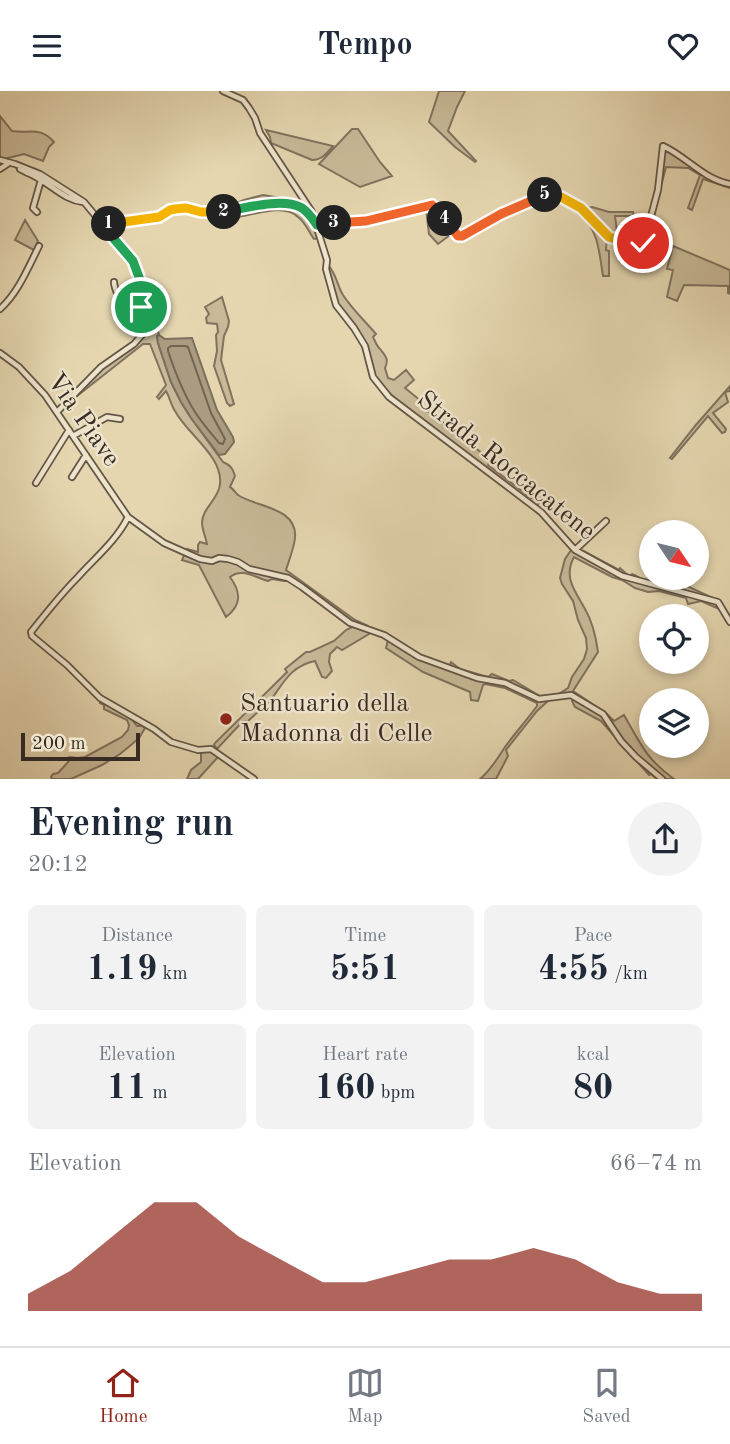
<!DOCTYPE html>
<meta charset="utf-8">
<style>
body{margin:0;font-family:"Old Standard TT",serif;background:#f2f2f3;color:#1f2937;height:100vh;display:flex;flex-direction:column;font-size:26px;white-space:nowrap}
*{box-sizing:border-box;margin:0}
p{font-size:23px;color:#747a83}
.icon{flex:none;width:38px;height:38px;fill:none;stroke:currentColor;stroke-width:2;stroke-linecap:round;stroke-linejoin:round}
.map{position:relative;height:688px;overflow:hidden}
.drawer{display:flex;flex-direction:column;background:#fff;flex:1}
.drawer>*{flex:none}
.needle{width:46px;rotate:125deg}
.buttons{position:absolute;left:639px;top:429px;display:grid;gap:14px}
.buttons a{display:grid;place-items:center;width:70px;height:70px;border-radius:50%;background:#fff;box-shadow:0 4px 10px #0003;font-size:35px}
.scale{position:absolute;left:21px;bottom:18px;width:119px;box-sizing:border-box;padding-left:7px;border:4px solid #382b23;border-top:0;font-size:19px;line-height:24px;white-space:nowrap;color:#382b23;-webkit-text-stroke:5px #eee4cc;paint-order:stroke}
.pin{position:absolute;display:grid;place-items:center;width:60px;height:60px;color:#fff;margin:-30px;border:4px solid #fff;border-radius:50%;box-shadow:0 2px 7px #0007}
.km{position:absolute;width:35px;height:35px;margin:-18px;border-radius:50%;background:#222;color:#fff;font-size:19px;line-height:35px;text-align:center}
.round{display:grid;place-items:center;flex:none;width:74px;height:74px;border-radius:37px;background:#f2f2f3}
.headline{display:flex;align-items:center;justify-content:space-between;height:119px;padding:0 28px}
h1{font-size:38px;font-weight:700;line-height:52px}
.metrics{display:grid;grid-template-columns:repeat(3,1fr);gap:10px;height:119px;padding:7px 28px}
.metrics div{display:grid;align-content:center;border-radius:10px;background:#f2f2f3;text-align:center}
.metrics b{font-size:35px;font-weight:700}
.metrics small{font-size:19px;font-weight:400}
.metrics p{font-size:19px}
.chart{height:196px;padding:14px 28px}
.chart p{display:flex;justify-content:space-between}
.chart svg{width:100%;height:126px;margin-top:7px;fill:#8f2418;opacity:.7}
header{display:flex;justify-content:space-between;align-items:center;height:91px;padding:0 28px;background:#fff;font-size:32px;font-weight:700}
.menu{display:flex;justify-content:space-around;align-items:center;height:98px;border-top:2px solid #e0e1e3;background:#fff;font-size:19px;color:#747a83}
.menu a{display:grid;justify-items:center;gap:4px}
.menu .selected{color:#8f2418}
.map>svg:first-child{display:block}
.green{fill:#c8b998;stroke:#80725e;stroke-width:2}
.water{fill:#aa9c80;stroke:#7c6f5b;stroke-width:2}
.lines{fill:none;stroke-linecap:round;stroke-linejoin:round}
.shore{stroke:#716452;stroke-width:2}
.minor-casing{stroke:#635646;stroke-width:8}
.minor{stroke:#eee4cc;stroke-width:4.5}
.split-1-casing{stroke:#fff;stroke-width:14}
.split-2-casing{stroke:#fff;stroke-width:14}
.split-3-casing{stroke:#fff;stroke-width:14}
.split-4-casing{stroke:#fff;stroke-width:14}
.split-5-casing{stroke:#fff;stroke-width:14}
.split-6-casing{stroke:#fff;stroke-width:14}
.split-1{stroke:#22a559;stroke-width:9}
.split-2{stroke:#f5b400;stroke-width:9}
.split-3{stroke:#22a559;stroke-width:9}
.split-4{stroke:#f0652b;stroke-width:9}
.split-5{stroke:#f0652b;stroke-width:9}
.split-6{stroke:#f5b400;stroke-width:9}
.poi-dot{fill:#8f2418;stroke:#eee4cc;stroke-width:2.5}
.labels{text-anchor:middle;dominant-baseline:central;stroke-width:5;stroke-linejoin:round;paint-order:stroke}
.street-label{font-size:26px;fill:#382b23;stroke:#eee4cc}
.poi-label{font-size:26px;fill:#382b23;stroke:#eee4cc;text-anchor:start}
</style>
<header><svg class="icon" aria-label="menu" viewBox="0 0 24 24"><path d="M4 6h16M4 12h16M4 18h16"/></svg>Tempo<svg class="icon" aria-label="heart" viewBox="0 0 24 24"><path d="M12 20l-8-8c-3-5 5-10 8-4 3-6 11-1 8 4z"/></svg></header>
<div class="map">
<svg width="730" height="688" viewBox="0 0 730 688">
<rect width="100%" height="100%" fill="#e5d6b0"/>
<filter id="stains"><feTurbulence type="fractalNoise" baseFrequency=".00286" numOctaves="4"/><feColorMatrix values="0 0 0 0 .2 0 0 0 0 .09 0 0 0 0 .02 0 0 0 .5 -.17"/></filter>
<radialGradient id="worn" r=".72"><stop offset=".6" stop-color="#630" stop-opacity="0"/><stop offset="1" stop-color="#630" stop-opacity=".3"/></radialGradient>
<!-- green -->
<path class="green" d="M 439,0 L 465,0 L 457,16 L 448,40 L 476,70 L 475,71 L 455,56 L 429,31 Z
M 0,25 L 12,40 C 30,43 40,35 54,51 L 49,56 L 43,70 L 24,63 L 4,68 L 0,67 Z
M 352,38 L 358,38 L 380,71 L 392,85 L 360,96 L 319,73 Z
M 266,39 L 333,55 C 327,62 322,69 312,69 L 271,52 L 270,46 Z
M 664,57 C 685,70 705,90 730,95 L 730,97 L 703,88 L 692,119 L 688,117 L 700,84 L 688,77 L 666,76 L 651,134 Z
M 263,104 L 305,111 L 311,124 C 294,102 247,116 223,120 L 224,117 L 244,109 Z
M 281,114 C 308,118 306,125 319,147 L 314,148 C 309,141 305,131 298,126 C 278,107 233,136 214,124 Z
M 592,116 L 609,121 L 633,121 L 634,125 L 615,125 L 618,148 L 607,146 L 606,159 L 609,160 L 609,185 L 603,185 C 599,161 599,143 582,123 L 588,117 Z
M 432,117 L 454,141 L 438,153 L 429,143 L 426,118 Z
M 25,129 L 38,150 L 34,159 L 15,149 Z
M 673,155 L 730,179 L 730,203 L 728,202 L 728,195 L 684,194 L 677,210 L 667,206 L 673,179 L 667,178 Z
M 328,174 C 336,182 337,194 343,204 C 352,218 365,230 376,243 L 373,246 C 375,250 377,256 381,259 C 386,266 389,268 385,277 L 388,287 L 394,289 L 406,279 L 414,289 L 405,297 L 421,310 L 419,314 L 458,342 L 491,370 L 488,374 L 531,407 L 542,401 L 545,406 L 536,415 L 397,310 L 379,291 L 374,283 L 365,252 L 356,235 L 337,214 Z
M 222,206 L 229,230 L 228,236 L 224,245 L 221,269 L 234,313 L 230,315 L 227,312 L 214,275 L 217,260 L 216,244 L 218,241 L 217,233 L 207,232 L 206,227 L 209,223 L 205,216 Z
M 154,226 L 159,244 L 157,245 L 158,252 L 171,291 L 181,311 L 191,327 L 223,371 C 230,374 233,377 235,385 L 230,396 C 232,397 236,402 238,404 C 255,416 298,416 295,447 C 294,457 289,469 286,479 L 355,529 L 368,535 L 368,536 L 351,531 L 286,486 L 285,490 L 272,488 L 268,490 C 256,487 242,476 230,486 C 241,501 242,514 226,526 L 199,474 L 182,469 L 187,458 L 198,461 L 198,454 L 200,451 L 207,453 C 206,447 202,438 202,432 C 202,417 219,408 220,393 C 223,365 187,343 175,320 C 171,314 170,307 166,300 L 159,308 L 157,306 L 166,294 L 150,253 L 143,253 L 72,309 L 102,277 L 143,245 L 150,228 Z
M 730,295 L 730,300 L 725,301 L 728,311 L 713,322 L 726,338 L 725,341 L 722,342 L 708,325 L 672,368 L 670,367 L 695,335 Z
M 574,455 L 619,479 L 620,477 L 629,485 L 632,483 C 640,486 644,491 653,492 C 659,493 664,490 670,491 C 677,493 680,496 687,495 L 715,508 L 717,517 L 701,510 L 688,513 L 686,507 L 659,500 L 648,501 L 635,497 L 622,489 L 612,486 L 574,466 C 563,486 575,500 585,518 C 592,530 596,546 598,561 L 573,600 L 606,622 L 614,630 L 624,624 C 640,652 647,669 674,688 L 657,688 L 651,683 L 649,684 L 601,630 L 575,616 L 572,610 L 574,608 L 570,605 L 549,609 L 537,620 L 506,659 L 508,665 L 496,688 L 480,688 C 491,679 497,668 505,656 C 515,642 527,629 537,615 L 537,612 L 505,597 L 485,593 L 483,594 L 478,610 L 471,609 L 470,601 L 423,581 L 386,557 L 388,549 L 448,578 L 451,571 L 460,578 L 488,586 L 492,583 L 509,590 L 513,589 L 540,605 L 547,606 L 557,604 L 568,597 L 572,586 L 584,568 L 587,558 L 586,547 L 578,529 L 573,510 L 562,493 L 560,487 L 565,468 Z
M 354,535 L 369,540 L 369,543 L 342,559 L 337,556 L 330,563 L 329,571 L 332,580 L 326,587 L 322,586 L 315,570 C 292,575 285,589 273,606 C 267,615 256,622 248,630 L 243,630 L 217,658 L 214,654 L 215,652 L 287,581 L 285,578 L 306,561 L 310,561 L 334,550 L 346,539 Z
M 101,609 L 130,626 L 137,635 L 142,635 L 145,637 L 139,647 L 131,654 L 120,663 L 102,674 L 71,688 L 52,688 L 51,686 L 53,683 L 58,682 L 69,670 L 67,667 L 70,666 L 77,667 L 85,666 L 122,646 L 128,639 L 129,634 L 127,629 L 104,618 L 104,614 L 100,612 Z
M 211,659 L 218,665 L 218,666 L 198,688 L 187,688 L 191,679 L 201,671 L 201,662 Z"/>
<!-- water -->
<path class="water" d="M 159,244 L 165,248 L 192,247 L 217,319 L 233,346 L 234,351 L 225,363 L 219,364 L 191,327 L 181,311 L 171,291 L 158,252 L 157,245 Z"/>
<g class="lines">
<!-- shore -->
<path class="shore" d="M 171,255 L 185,255 L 188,256 L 211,322 L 225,348 L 223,353 L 219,352 C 211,342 202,332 195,321 C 183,302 175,281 168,260 L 168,257 Z"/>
<!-- minor casing -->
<g class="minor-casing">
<path id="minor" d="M 223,0 L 243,9 L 249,17 L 255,27 L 260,42 L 312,121 L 327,169 L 326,178 L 336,214 L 354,237 L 365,255 L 373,286 L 389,306 L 541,421 L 575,459 L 622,485 L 718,511 L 730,531
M 0,69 L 15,73 L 40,83 L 84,111 L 133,170 L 143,197 L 149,232 L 147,238 L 134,253 L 101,276 L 57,321
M 0,78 L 9,72
M 20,78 C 27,82 35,85 41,89 C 56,98 66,109 83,111
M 37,121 L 33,117 L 41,89
M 102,134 L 159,126 L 170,119 L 175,118 L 186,117 L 201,121 L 221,121 L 269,113 L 282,112 L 303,118 L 317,134 L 366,130 L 432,115 L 435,116 L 456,143 L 460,145 L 513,117 L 539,105 L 550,103 L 561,106 L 581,117 L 609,146 L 619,150 L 639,152 L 643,151 L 645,148 L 658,99 L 663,55 C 687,66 703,88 730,93
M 114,191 C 114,194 116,201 118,203 C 123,210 140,214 148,222
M 0,218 C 18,202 28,177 39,155
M 0,262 L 19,276 L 45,304 L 128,426 L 164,452 L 200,468 L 212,470 L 219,467 L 228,468 L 238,471 L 249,478 L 288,487 L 302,496 L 350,532 L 384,544 L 419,566 L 477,587 L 505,592 L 539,608 L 571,604 L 603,623 L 621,650 L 636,666 L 662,688
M 73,345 L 107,326 L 120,328
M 72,386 L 86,364
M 36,392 L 69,339
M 128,426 C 117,449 95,467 78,486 C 61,503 46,522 31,541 L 32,545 L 67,574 L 100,607 L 154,638 L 171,651 L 198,659 L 211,658 L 254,688
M 575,459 L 606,430"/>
</g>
<!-- minor -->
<use href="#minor" class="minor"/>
</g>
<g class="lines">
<!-- split-1 casing -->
<g class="split-1-casing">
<path id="split-1" d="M 109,133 L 102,134 L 133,170 L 143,197 L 148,222 L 141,216"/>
</g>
<!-- split-2 casing -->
<g class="split-2-casing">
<path id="split-2" d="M 109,133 L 159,126 L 170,119 L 175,118 L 186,117 L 201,121 L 224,121"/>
</g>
<!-- split-3 casing -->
<g class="split-3-casing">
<path id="split-3" d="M 224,121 C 245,117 283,106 302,117 C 308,121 313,128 317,134 L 334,132"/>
</g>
<!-- split-4 casing -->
<g class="split-4-casing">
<path id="split-4" d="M 334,132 L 366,130 L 432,114 L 445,128"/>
</g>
<!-- split-5 casing -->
<g class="split-5-casing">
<path id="split-5" d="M 445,128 L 458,145 L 462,145 L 501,123 L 545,104"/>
</g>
<!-- split-6 casing -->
<g class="split-6-casing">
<path id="split-6" d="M 545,104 L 561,106 L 581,117 L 609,146 L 619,149 L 643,152"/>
</g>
<!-- split-1 -->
<use href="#split-1" class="split-1"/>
<!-- split-2 -->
<use href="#split-2" class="split-2"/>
<!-- split-3 -->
<use href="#split-3" class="split-3"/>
<!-- split-4 -->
<use href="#split-4" class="split-4"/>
<!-- split-5 -->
<use href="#split-5" class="split-5"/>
<!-- split-6 -->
<use href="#split-6" class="split-6"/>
</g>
<!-- markers -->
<circle class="poi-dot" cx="226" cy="628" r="7"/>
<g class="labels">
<!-- street labels -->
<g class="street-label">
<text transform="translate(83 329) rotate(55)">Via Piave</text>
<text transform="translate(506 375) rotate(39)">Strada Roccacatene</text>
</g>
<!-- poi labels -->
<g class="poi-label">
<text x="240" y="613">Santuario della<tspan x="240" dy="30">Madonna di Celle</tspan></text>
</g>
</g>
<rect width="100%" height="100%" filter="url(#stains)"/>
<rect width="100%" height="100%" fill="url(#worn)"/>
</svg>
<div class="buttons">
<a><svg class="needle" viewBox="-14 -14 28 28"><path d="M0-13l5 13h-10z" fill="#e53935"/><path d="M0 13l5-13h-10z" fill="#747a83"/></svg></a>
<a><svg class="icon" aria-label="locate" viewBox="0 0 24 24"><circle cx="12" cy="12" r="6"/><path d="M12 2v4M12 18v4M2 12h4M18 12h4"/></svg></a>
<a><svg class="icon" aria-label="layers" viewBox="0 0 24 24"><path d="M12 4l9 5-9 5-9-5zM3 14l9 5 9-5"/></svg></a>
</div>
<div class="scale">200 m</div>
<div class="pin" style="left:141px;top:216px;background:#1e9e55"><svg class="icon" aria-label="arrive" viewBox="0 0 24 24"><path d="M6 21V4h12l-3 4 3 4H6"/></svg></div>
<div class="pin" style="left:643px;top:152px;background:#d93025"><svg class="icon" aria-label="check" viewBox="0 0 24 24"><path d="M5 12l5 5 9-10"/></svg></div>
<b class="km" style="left:109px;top:133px">1</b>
<b class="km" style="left:224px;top:121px">2</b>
<b class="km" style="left:334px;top:132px">3</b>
<b class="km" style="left:445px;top:128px">4</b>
<b class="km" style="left:545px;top:104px">5</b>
</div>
<section class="drawer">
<div class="headline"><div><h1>Evening run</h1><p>20:12</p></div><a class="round"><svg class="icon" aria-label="share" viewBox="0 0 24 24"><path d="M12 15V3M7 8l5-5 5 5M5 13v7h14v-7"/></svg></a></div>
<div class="metrics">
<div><p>Distance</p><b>1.19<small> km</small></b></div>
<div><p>Time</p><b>5:51</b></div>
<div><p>Pace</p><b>4:55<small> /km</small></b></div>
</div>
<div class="metrics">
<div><p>Elevation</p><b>11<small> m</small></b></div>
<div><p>Heart rate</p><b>160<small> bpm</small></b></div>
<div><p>kcal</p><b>80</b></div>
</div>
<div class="chart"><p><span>Elevation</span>66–74 m</p>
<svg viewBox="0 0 160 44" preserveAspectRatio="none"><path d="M0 44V38L10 30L20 18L30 6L40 6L50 18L60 26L70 34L80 34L90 30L100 26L110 26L120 22L130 26L140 34L150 38L160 38V44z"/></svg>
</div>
</section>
<nav class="menu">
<a class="selected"><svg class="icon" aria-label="home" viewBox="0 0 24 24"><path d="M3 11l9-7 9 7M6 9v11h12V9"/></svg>Home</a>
<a><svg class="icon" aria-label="map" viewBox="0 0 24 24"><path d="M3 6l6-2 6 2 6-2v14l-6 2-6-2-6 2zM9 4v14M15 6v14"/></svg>Map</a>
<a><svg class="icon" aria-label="saved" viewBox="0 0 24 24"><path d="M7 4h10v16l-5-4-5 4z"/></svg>Saved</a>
</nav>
